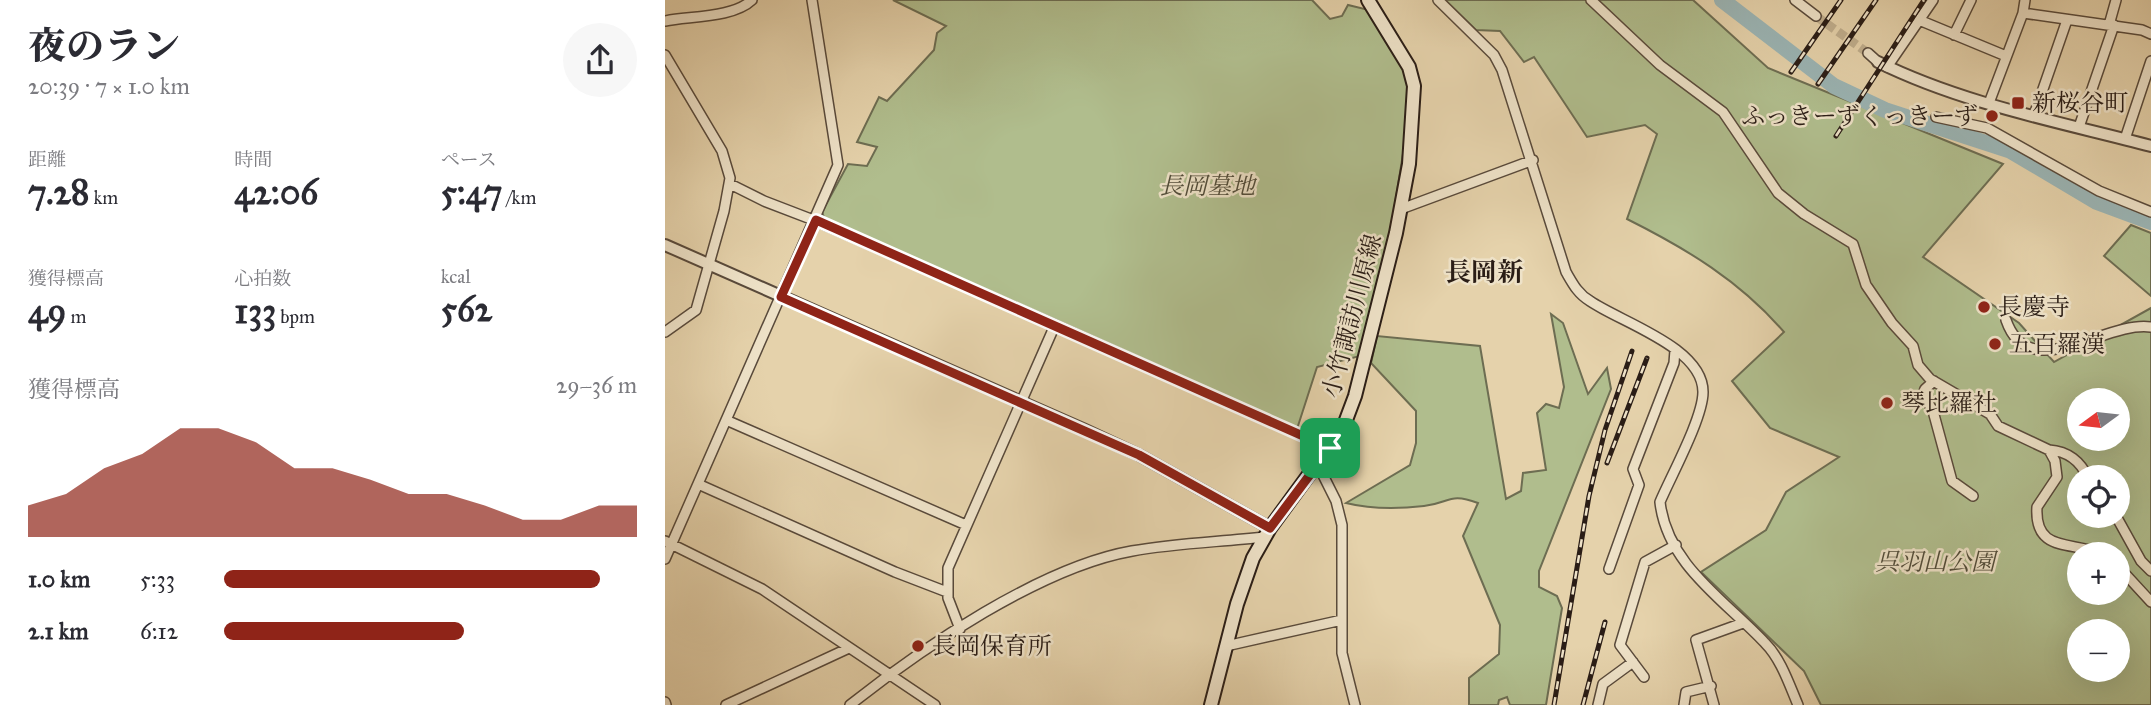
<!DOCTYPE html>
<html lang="ja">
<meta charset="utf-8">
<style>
body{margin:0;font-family:"IM FELL Great Primer","Noto Serif JP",serif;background:#f7f7f7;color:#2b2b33;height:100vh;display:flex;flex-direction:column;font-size:26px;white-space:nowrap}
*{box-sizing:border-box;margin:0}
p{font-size:23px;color:#7c7c81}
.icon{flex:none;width:38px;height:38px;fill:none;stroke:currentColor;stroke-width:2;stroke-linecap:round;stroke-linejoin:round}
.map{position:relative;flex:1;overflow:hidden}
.details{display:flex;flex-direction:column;background:#fff;width:665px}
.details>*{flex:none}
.needle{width:46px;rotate:255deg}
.fabs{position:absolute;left:1402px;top:388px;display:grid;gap:14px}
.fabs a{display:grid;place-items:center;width:63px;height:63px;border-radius:50%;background:#fff;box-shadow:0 7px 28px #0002;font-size:35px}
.pin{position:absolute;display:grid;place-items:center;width:60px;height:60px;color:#fff;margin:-30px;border-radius:14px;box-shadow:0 4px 10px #0006}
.round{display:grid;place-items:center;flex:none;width:74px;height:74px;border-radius:37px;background:#f7f7f7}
.summary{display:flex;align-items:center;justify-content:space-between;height:119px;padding:0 28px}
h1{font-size:38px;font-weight:800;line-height:52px}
.stats{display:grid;grid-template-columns:repeat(3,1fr);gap:10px;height:119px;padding:7px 28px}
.stats div{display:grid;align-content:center}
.stats b{font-size:35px;font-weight:800}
.stats small{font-size:19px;font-weight:400}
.stats p{font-size:19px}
.chart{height:196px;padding:14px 28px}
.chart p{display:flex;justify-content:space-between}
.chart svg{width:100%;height:126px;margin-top:7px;fill:#8f2418;opacity:.7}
ul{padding:0 28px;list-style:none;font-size:23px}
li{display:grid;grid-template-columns:112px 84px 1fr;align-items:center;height:52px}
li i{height:18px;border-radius:9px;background:#8f2418}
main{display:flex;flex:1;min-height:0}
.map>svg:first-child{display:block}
.green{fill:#b0bd8d;stroke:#6d6d52;stroke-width:2;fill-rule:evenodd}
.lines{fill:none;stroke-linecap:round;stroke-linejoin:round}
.river{stroke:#9bb5b5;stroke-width:16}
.minor-tunnel{stroke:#c0ae8d;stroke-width:9;stroke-dasharray:9 4.5;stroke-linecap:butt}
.minor-casing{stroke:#594a3b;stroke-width:12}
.tertiary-casing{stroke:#594a3b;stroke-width:14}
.secondary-casing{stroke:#2a1d16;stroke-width:16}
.minor{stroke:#eee2c8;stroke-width:9}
.tertiary{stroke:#eee2c8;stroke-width:10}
.secondary{stroke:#eee2c8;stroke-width:12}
.rail-casing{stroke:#2a1d16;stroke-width:5}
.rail{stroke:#eee2c8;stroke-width:2.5;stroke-dasharray:8;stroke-linecap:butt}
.route-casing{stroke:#fff;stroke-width:14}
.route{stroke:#8f2418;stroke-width:9}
.poi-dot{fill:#8f2418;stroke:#eee2c8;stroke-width:2.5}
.labels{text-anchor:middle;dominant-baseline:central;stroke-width:5;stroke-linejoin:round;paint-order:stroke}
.poi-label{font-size:24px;fill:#2a1d16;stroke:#eee2c8;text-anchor:start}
.park-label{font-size:24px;font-style:italic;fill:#524d3a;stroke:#eee2c8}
.street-label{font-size:24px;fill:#2a1d16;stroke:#eee2c8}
.neighbourhood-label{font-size:26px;font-weight:bold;fill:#2a1d16;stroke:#eee2c8}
</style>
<main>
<section class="details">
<div class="summary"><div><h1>夜のラン</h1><p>20:39 · 7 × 1.0 km</p></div><a class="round"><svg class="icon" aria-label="share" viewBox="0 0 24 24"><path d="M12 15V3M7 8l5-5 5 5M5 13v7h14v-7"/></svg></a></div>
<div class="stats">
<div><p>距離</p><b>7.28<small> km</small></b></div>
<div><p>時間</p><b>42:06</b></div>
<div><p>ペース</p><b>5:47<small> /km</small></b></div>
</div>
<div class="stats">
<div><p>獲得標高</p><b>49<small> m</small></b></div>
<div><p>心拍数</p><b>133<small> bpm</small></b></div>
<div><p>kcal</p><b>562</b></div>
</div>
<div class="chart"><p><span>獲得標高</span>29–36 m</p>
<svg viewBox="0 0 160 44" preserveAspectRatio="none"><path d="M0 44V33L10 29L20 20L30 15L40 6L50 6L60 11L70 20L80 20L90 24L100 29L110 29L120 33L130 38L140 38L150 33L160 33V44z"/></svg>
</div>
<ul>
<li><b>1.0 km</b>5:33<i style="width:91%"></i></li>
<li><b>2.1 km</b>6:12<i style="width:58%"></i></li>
</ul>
</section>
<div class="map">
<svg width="1486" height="705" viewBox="0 0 1486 705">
<rect width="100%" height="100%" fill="#e5d2ab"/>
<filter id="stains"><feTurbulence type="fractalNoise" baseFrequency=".00286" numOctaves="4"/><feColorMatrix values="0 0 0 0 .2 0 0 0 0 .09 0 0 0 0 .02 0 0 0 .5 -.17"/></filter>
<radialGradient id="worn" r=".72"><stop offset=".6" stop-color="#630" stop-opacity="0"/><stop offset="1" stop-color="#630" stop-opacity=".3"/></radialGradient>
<!-- green -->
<path class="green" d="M 228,0 L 647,0 L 665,19 L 677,16 L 683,5 L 704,10 L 749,86 L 727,222 L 695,356 L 652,367 L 632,429 L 160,220 L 157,212 L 183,164 L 202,166 L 212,147 L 192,142 L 214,97 L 222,101 L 269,50 L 272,33 L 281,26 Z
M 780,0 L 1028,0 L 1103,68 L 1338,164 L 1258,257 L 1354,323 L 1389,362 L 1486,308 L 1486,705 L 1156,705 L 1139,671 L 1036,572 L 1101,530 L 1121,492 L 1174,457 L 1105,428 L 1067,381 L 1119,332 C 1075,281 1022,249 962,219 L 992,134 L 980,125 L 922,137 L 869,57 L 859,62 L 835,31 L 811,30 ZM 1414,401 L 1452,401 L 1452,439 L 1414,439 ZM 1414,478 L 1452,478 L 1452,516 L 1414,516 ZM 1414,555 L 1452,555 L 1452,593 L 1414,593 ZM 1414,632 L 1452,632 L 1452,670 L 1414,670 Z
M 1466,225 L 1486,233 L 1486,296 L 1439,256 Z
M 886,314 L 898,323 L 923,394 L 942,368 L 946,389 L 874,571 L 874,587 L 892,596 L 897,608 L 881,705 L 845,705 L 842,697 L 834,700 L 833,705 L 804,705 L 804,678 L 834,654 L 835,625 L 798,536 L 813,503 C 784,492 785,503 759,506 C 734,509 705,509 681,503 L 745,465 L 751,443 L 751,411 L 706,363 L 712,336 L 815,346 L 841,499 L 856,491 L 858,473 L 881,470 L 872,413 L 881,404 L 894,408 L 899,387 Z"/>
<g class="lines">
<!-- river -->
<path class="river" d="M 1057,0 L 1169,86 L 1220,110 L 1346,151 L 1432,202 L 1486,222"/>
<!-- minor-tunnel -->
<path class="minor-tunnel" d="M 1151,16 L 1203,53"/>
<!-- minor casing -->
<g class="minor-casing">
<path id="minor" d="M 773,0 L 829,55 L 837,70 L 901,272 C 908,284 913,294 925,301 C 955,322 1038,347 1038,392 C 1038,418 1006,476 995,502 C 1002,565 1061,601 1100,643 C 1116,659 1124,684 1133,705
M 926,0 L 995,65 L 1058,112 L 1113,193 L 1139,214 L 1188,244 L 1201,285 L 1227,323 L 1248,346 L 1253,365 L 1265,379 L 1325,414 L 1333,426 L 1384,450 L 1390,461 L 1392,477 L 1372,507 C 1369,555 1410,540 1438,555
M 1130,0 L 1151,16
M 1358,13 L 1477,30 L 1486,34
M 1254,20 L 1341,56
M 0,21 C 25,16 68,18 87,0
M 1444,25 L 1451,0
M 1289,35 L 1306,0
M 1203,53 L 1213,62
M 0,55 L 57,151 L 65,178 L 59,211 L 31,310 L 0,332
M 1222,67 L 1268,0
M 1324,103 L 1358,13 L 1360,0
M 1369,115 L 1402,20
M 1271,117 L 1322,128 L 1434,191 L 1486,212
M 1414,127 L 1449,25
M 1460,139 L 1486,61
M 65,184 L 99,201 L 151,221 L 390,325 L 665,448
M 736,209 L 868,160
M 1341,320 C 1364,387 1440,320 1486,327
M 1269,381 L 1260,389 L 1258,395 L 1268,411 L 1287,481 L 1308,496
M 61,420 L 301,525
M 1384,450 C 1403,451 1416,462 1423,478
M 653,465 L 671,501 L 677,525 L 677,653 L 690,705
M 33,484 L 230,572 L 282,592
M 1451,516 L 1476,561 L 1486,571
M 0,541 L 97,589 L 270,705
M 0,559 L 173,165 L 147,0
M 1452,565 L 1486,602
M 944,569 L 974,485 L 968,469 L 1009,363 L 1010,350
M 295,629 L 283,598 L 283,568 L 390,325
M 561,646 L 677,620
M 979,677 L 955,645 L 980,562 L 1011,545
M 0,702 L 1,705
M 61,705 L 184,648
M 185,705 C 257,648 376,567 467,551 C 510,543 555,542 599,537
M 933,705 L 938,684 L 968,662
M 1019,705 L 1021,692 L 1046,686
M 1049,705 L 1031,640 L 1078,623"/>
</g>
<!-- tertiary casing -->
<g class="tertiary-casing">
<path id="tertiary" d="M 1213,62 C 1298,104 1395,122 1486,146
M 0,245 L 420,430 L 474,455 L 605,528"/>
</g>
<!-- secondary casing -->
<g class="secondary-casing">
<path id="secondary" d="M 546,705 L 572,604 L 588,558 L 605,528 L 678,428 L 690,396 L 731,233 L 744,164 L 749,86 L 744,67 L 703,0"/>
</g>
<!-- minor -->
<use href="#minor" class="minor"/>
<!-- tertiary -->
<use href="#tertiary" class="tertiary"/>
<!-- secondary -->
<use href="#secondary" class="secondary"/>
<!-- rail casing -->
<g class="rail-casing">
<path id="rail" d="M 1126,72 L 1176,0
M 1153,84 L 1211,0
M 1171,136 L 1259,0
M 942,463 L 982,358
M 889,705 L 924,496 L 940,430 L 967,351
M 918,705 L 940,622"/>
</g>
<!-- rail -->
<use href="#rail" class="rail"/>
</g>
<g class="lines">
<!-- route casing -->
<g class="route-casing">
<path id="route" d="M 151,220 L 665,448 L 605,528 L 474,455 L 116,297 Z"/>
</g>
<!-- route -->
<use href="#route" class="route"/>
</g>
<!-- markers -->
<g class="poi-dot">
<rect x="1346" y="96" width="14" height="14" rx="3.5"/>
<circle cx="1327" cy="116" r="7"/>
<circle cx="1319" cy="307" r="7"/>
<circle cx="1330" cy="344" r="7"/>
<circle cx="1222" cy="403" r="7"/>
<circle cx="253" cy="646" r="7"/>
</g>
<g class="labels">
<!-- poi labels -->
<g class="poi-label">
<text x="1367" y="103">新桜谷町</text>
<text x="1313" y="116" text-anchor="end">ふっきーずくっきーず</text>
<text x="1333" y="307">長慶寺</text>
<text x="1344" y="344">五百羅漢</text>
<text x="1236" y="403">琴比羅社</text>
<text x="267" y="646">長岡保育所</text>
</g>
<!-- park labels -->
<g class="park-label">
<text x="542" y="186">長岡墓地</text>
<text x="1270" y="562">呉羽山公園</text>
</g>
<!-- street labels -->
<g class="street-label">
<text transform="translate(687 316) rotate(-75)">小竹諏訪川原線</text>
</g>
<!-- neighbourhood labels -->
<g class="neighbourhood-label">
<text x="819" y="272">長岡新</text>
</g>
</g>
<rect width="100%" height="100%" filter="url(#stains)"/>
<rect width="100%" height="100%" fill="url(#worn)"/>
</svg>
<div class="fabs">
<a><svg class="needle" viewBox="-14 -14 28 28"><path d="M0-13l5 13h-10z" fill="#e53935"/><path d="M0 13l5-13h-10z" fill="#7c7c81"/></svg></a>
<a><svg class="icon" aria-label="locate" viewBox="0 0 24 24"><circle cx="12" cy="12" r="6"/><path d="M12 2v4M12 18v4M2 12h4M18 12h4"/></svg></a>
<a>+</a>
<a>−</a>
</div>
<div class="pin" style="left:665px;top:448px;background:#1e9e55"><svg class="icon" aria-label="arrive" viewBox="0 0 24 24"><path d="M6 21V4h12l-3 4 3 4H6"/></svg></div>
</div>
</main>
